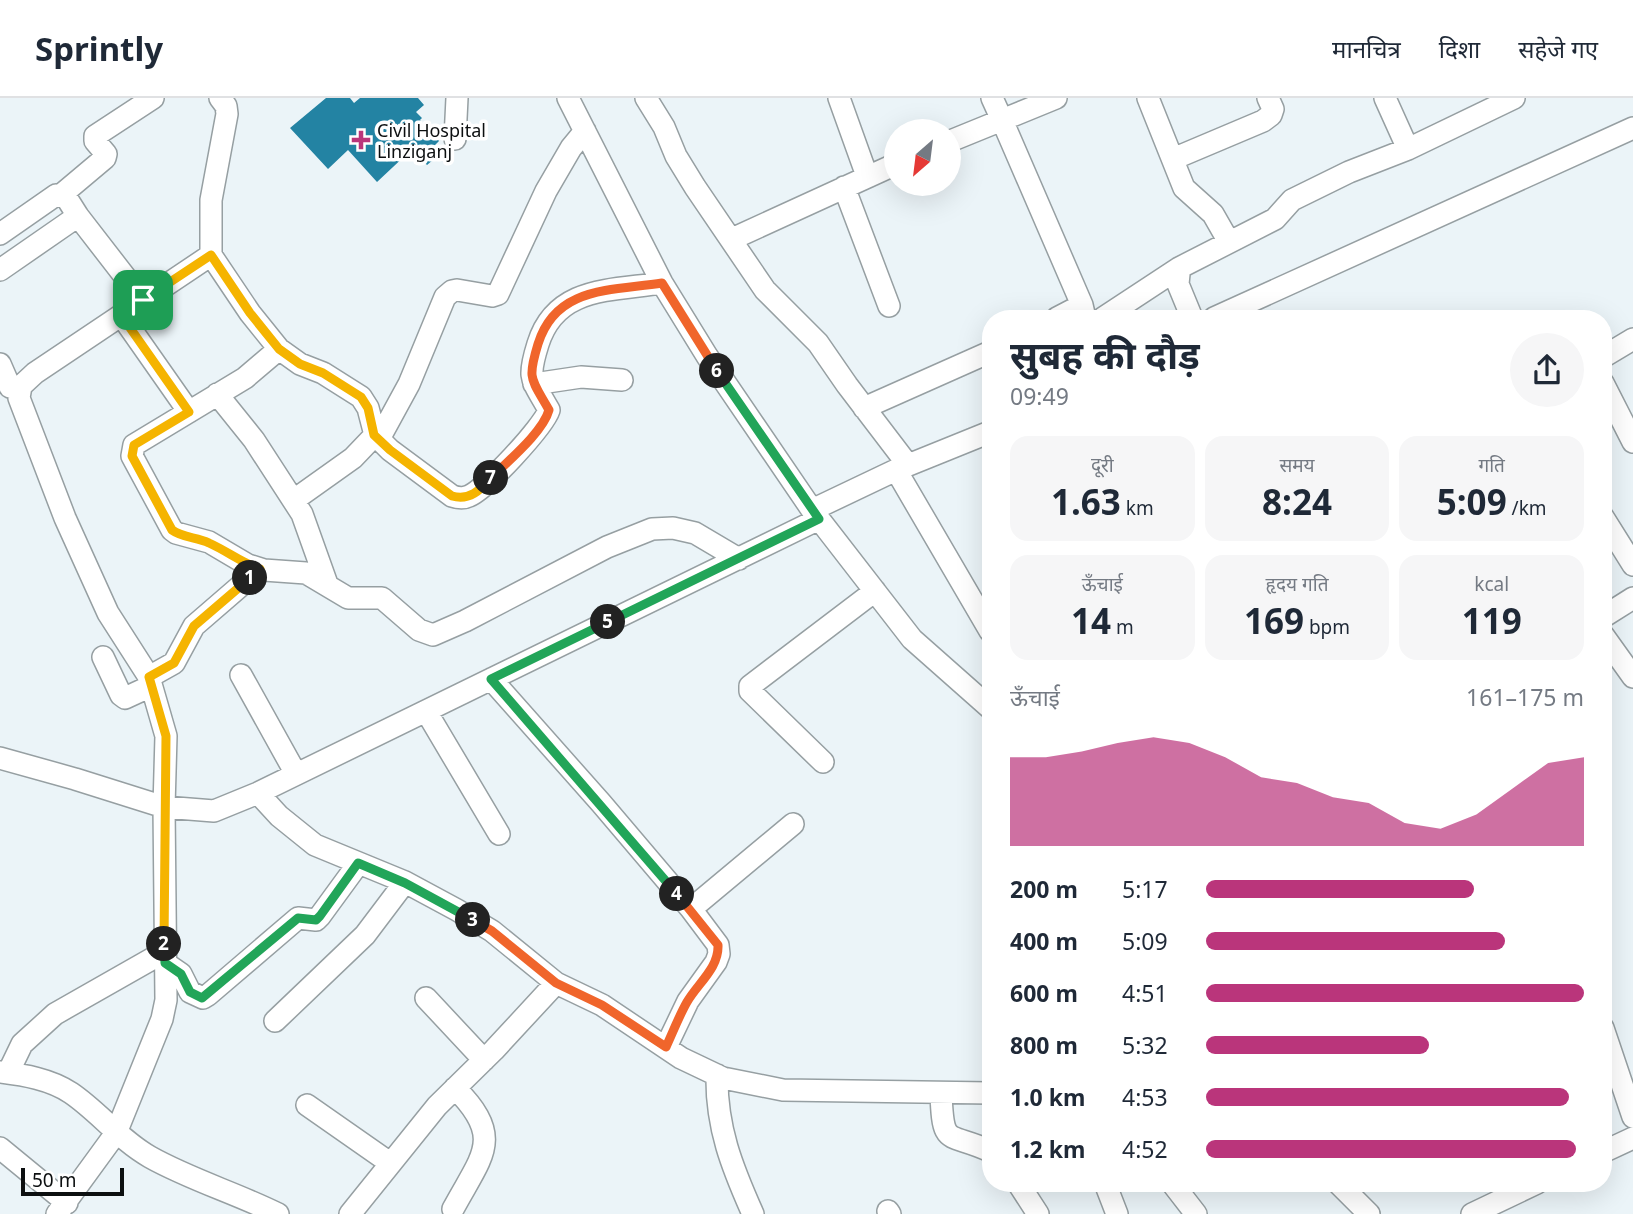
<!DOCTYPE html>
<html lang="hi">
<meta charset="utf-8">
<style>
body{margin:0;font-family:"Noto Sans","Noto Sans Devanagari",sans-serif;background:#f6f6f7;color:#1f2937;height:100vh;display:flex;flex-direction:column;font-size:26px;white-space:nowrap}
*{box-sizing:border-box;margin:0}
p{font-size:23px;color:#747a83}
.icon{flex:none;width:38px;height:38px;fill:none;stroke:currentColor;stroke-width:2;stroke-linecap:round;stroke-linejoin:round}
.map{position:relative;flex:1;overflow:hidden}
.sheet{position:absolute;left:982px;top:212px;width:630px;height:882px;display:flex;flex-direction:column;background:#fff;border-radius:28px;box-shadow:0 7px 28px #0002}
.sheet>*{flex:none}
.needle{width:46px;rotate:208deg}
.tools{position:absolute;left:884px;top:21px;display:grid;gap:14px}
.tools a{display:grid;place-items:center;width:77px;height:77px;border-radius:50%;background:#fff;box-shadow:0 7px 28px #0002;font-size:35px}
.scale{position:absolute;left:21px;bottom:18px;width:103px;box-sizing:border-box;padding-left:7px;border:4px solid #0c0f10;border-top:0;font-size:19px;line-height:24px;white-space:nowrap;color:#0c0f10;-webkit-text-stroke:5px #fff;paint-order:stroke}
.pin{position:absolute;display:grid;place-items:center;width:60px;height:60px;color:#fff;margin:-30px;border-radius:14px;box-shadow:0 4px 10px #0006}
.km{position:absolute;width:35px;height:35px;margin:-18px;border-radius:50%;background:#222;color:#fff;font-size:19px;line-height:35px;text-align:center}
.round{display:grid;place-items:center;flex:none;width:74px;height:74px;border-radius:37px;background:#f6f6f7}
.headline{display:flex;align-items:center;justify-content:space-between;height:119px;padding:0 28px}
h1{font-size:38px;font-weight:700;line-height:52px}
.stats{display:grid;grid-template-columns:repeat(3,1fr);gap:10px;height:119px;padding:7px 28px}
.stats div{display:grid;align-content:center;border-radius:18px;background:#f6f6f7;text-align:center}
.stats b{font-size:35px;font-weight:700}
.stats small{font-size:19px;font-weight:400}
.stats p{font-size:19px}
.chart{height:196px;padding:14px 28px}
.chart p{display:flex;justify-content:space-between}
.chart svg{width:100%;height:126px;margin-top:7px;fill:#ba357b;opacity:.7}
ul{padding:0 28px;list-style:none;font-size:23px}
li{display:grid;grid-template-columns:112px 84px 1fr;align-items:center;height:52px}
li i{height:18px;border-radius:9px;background:#ba357b}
header{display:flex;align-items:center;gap:42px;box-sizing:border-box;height:98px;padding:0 35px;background:#fff;border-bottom:2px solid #e0e1e3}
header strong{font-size:33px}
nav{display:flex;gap:38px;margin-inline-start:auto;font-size:24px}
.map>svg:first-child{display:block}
.building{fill:#2383a3}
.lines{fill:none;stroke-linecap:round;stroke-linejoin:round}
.minor-casing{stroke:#969fa2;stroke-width:24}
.minor{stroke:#fff;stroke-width:21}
.split-1-casing{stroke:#fff;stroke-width:14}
.split-2-casing{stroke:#fff;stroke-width:14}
.split-3-casing{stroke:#fff;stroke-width:14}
.split-4-casing{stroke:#fff;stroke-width:14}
.split-5-casing{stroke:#fff;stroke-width:14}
.split-6-casing{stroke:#fff;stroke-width:14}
.split-7-casing{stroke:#fff;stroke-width:14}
.split-8-casing{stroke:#fff;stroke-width:14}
.split-1{stroke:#f5b400;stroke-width:9}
.split-2{stroke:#f5b400;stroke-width:9}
.split-3{stroke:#22a559;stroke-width:9}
.split-4{stroke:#f0652b;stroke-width:9}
.split-5{stroke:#22a559;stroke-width:9}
.split-6{stroke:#22a559;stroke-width:9}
.split-7{stroke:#f0652b;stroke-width:9}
.split-8{stroke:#f5b400;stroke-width:9}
.poi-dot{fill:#ba357b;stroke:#fff;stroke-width:2.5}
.labels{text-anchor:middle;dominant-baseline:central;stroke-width:7;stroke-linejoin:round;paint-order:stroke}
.poi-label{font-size:18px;fill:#0c0f10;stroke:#fff;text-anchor:start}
</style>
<header>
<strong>Sprintly</strong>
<nav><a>मानचित्र</a><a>दिशा</a><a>सहेजे गए</a></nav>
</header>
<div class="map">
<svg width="1633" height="1116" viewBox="0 0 1633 1116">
<rect width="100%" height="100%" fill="#ebf4f8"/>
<!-- building -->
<path class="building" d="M 326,0 L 350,0 L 354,5 L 360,0 L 418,0 L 424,7 L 416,14 L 422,20 L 420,22 L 439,43 L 433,49 L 440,56 L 427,67 L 423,63 L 419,66 L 409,54 L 377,84 L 348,52 L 328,71 L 290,30 Z"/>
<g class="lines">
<!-- minor casing -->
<g class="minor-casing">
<path id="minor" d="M 568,0 L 662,185 L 707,258 L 812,412 L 912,541 L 990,610
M 646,0 L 664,29 L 676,58 L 695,89 L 765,192 L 818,245 L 847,287 L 908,367
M 839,0 L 867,78
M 992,0 L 1002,22 L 1056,0
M 1148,0 L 1184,90 L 1213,116 L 1229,144
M 1385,0 L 1408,51
M 455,41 L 457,0
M 948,44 L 1002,22 L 1082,207 L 1085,220
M 1173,61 L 1263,23 L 1271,17 L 1273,11 L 1268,0
M 844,89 L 889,208
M 61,97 L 105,60 L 106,56 L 95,43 L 95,38 L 153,0
M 0,136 L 56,97 L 66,99 L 78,118 L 143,202
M 732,141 L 896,66
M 211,157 L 211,102 L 227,16 L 226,8 L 220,0
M 0,172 L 78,118
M 1179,176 L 1178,186 L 1192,220
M 121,217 L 189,314
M 1057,220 L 1082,207
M 1103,220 L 1179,170 L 1275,121 L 1292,102 L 1349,74 L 1408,51 L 1514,0
M 1214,220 L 1633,30
M 279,251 L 245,280 L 134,347 L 132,358 L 172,432 L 176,435 L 209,444 L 248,467 L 264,472 L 306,475 L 348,500 L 382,500 L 419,532 L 433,537 L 465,523 L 607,449 L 652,431 L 673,430 L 695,435 L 739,461
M 1603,259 L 1633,241
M 0,266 L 10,289
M 1603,285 L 1633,344
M 534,286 L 581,279 L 622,282
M 217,296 L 254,342 L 302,416 L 327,486
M 864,310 L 990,254
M 379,341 L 409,286 L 445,199 L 452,193 L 457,192 L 492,198 L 498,196 L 546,93 L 571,50 L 585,33
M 896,372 L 990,533
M 294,402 L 353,360 L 375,337
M 812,412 L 896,372 L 990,334
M 1603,419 L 1633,467
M 1603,519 L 1633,500
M 1603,537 L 1633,579
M 103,559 L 121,597 L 125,600 L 151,588
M 241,577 L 296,676
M 149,579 L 174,565 L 194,528 L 260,471
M 491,581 L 601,705 L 691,811 L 793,726
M 426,613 L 499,736
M 0,660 L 75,681 L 164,709 L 214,713 L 258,695 L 819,421
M 823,664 L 750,593 L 750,588 L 875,493
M 258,695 L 279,718 L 315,747 L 405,784 L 457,812 L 492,833 L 556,885 L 602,907 L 681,960 L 723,980 L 783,992 L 990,995
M 165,865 L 181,876 L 190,894 L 203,900 L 208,897 L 298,820 L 316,822 L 320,818 L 358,766
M 426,900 L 484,962
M 275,923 L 365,837 L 405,784
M 1603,930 L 1633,1019
M 666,949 L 688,903 L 716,864 L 719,856 L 718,847 L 691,811
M 0,974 C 24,977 50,981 71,995 C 99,1014 120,1042 150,1059 C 191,1082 236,1095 278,1116
M 8,975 L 22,946 L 55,916 L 164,854
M 717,977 C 716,1029 732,1069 753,1116
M 941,995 C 943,1051 947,1033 990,1053
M 307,1007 L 390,1065
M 0,1050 L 67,1105
M 1603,1054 L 1633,1040
M 1018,1085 L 1038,1116
M 1105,1085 L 1117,1116
M 1172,1085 L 1196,1116
M 1338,1085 L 1369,1116
M 453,1111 C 482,1057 505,1040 455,990
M 888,1113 L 890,1116
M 57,1116 L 116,1035 L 162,921 L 166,902 L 164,709 L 166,638 L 149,579 L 108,515 L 65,420 L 19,300 L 21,288 L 35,275 L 211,157 L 250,215 L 279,251 L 300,266 L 323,275 L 361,299 L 368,310 L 375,337 L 390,352 L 452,398 C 458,400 463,401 469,398 C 485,392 544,328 549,312 C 531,280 527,281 538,246 C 556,188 611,193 662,185
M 350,1116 L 437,1008 L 494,952 L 556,885
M 1472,1116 L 1537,1085"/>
</g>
<!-- minor -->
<use href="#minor" class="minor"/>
</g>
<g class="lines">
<!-- split-1 casing -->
<g class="split-1-casing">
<path id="split-1" d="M 143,202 L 121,217 L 189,314 L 134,347 L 132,358 L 172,432 C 183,440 197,439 209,445 C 227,453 242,465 260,471 L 250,480"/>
</g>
<!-- split-2 casing -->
<g class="split-2-casing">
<path id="split-2" d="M 164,846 L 166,638 L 149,579 L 174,565 L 194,528 L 250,480"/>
</g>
<!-- split-3 casing -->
<g class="split-3-casing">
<path id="split-3" d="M 164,846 L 165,865 L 181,876 L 190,894 L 202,900 L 298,820 L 316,822 L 320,818 L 358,765 L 405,785 L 473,822"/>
</g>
<!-- split-4 casing -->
<g class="split-4-casing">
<path id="split-4" d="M 473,822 L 492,833 L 556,885 L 602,907 L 666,949 C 673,934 679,918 687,904 C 698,885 719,870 718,847 L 677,796"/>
</g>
<!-- split-5 casing -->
<g class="split-5-casing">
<path id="split-5" d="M 608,524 L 491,581 L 677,796"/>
</g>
<!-- split-6 casing -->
<g class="split-6-casing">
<path id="split-6" d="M 608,524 L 819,421 L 717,273"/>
</g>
<!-- split-7 casing -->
<g class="split-7-casing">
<path id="split-7" d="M 491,380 C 508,363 543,334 549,312 C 531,280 527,282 538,246 C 556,188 611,193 662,185 L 717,273"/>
</g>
<!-- split-8 casing -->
<g class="split-8-casing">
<path id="split-8" d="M 143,202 L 211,157 L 250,215 L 279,251 L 300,266 L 323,275 L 361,299 L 368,310 L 374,337 L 390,352 L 452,398 C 470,403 480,392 491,380"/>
</g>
<!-- split-1 -->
<use href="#split-1" class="split-1"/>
<!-- split-2 -->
<use href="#split-2" class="split-2"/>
<!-- split-3 -->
<use href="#split-3" class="split-3"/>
<!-- split-4 -->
<use href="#split-4" class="split-4"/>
<!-- split-5 -->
<use href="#split-5" class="split-5"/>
<!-- split-6 -->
<use href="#split-6" class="split-6"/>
<!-- split-7 -->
<use href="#split-7" class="split-7"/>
<!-- split-8 -->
<use href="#split-8" class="split-8"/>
</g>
<!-- markers -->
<path class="poi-dot" d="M357.5 31.5h7v7h7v7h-7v7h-7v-7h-7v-7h7z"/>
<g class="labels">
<!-- poi labels -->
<g class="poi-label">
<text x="377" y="32">Civil Hospital<tspan x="377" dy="21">Linziganj</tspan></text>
</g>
</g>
</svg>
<div class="tools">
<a><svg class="needle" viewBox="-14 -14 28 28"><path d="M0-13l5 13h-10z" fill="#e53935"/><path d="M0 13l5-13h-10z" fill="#747a83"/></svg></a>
</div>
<div class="scale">50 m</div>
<div class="pin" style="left:143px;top:202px;background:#1e9e55"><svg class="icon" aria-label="arrive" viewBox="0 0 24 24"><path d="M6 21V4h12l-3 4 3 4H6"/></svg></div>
<b class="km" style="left:250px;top:480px">1</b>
<b class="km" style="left:164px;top:846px">2</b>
<b class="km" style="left:473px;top:822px">3</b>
<b class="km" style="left:677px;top:796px">4</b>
<b class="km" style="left:608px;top:524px">5</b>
<b class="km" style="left:717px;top:273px">6</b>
<b class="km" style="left:491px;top:380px">7</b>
<section class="sheet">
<div class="headline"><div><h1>सुबह की दौड़</h1><p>09:49</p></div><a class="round"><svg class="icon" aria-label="share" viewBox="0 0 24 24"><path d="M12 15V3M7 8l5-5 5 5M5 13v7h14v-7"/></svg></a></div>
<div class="stats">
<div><p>दूरी</p><b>1.63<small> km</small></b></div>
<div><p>समय</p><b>8:24</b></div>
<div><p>गति</p><b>5:09<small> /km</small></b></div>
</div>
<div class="stats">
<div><p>ऊँचाई</p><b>14<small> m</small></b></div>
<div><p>हृदय गति</p><b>169<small> bpm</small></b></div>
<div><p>kcal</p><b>119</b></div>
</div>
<div class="chart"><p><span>ऊँचाई</span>161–175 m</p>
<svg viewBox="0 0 160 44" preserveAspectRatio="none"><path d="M0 44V13L10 13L20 11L30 8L40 6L50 8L60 13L70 20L80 22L90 27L100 29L110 36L120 38L130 33L140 24L150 15L160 13V44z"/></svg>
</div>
<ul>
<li><b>200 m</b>5:17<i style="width:71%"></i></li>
<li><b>400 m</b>5:09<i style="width:79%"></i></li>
<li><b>600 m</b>4:51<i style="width:100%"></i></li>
<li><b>800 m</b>5:32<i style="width:59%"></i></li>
<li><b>1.0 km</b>4:53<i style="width:96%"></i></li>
<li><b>1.2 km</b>4:52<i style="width:98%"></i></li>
</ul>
</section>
</div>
